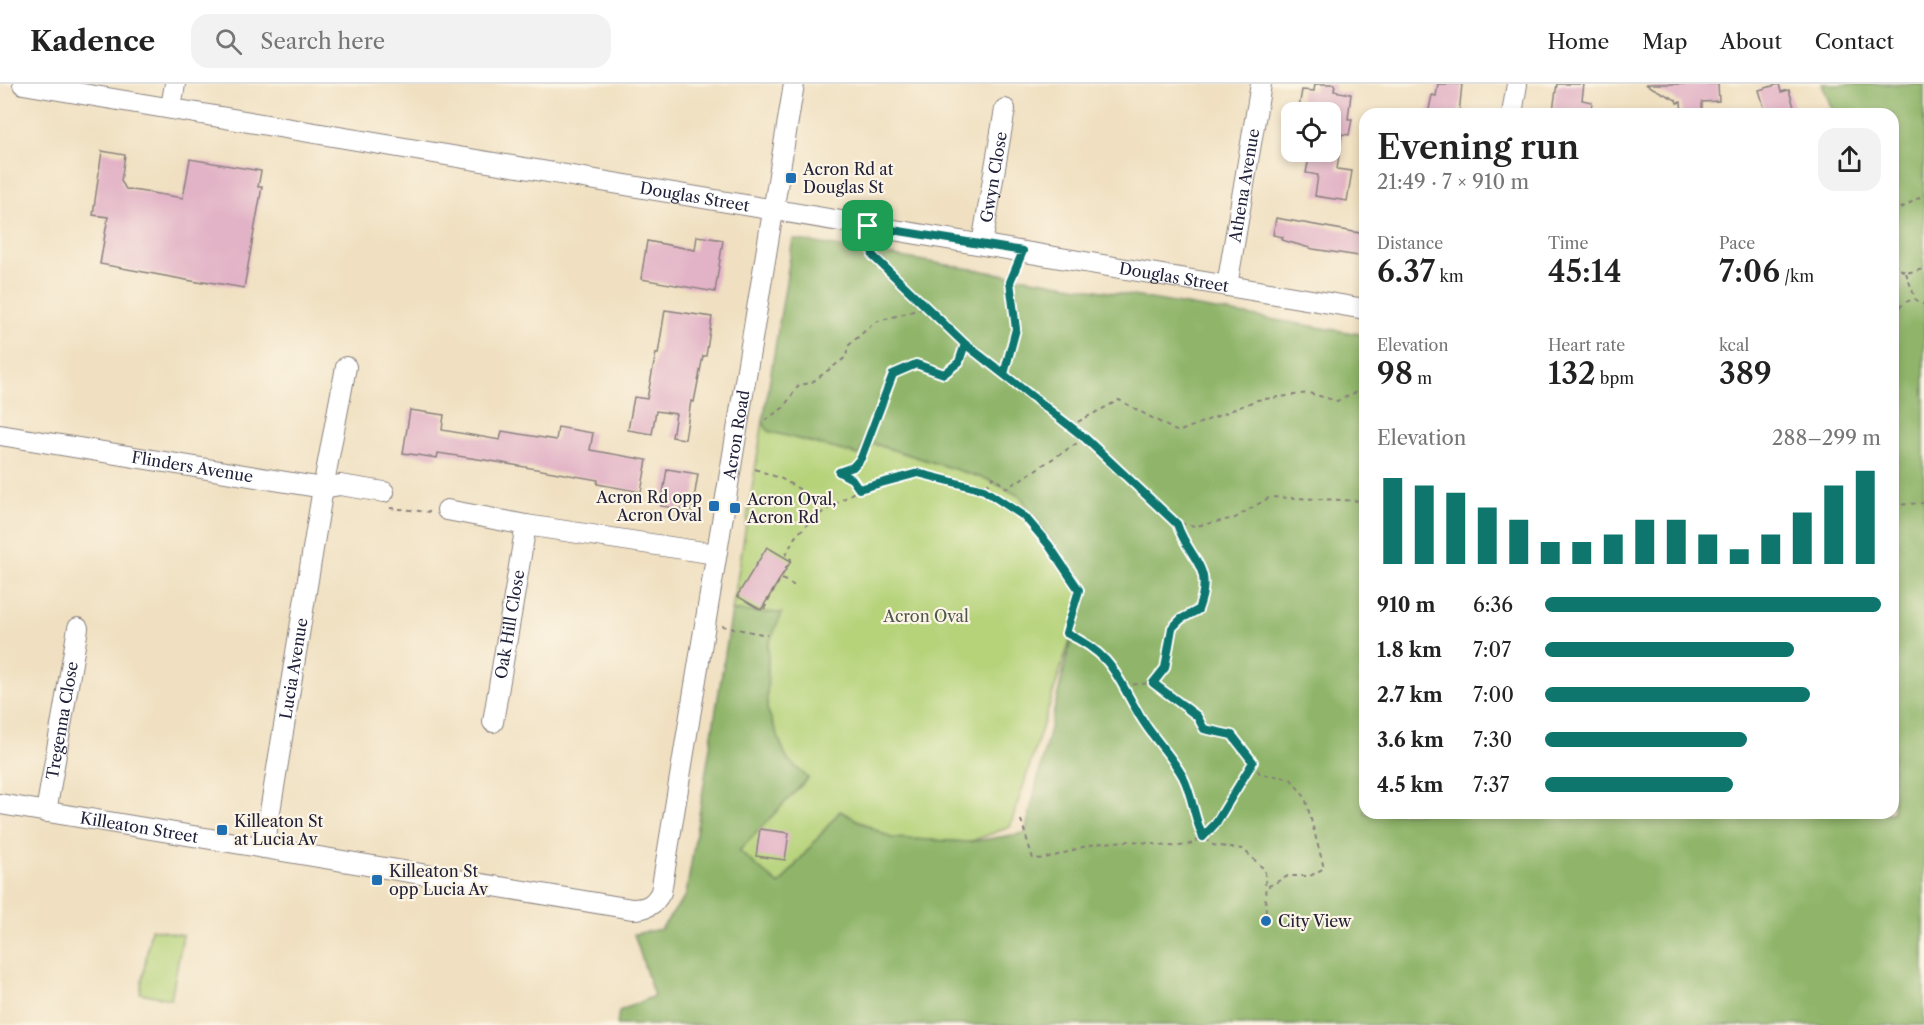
<!DOCTYPE html>
<meta charset="utf-8">
<style>
body{margin:0;font-family:"Libre Caslon Text",serif;background:#f2f2f2;color:#222;height:100vh;display:flex;flex-direction:column;font-size:22px;white-space:nowrap}
*{box-sizing:border-box;margin:0}
p{font-size:20px;color:#767676}
.icon{flex:none;width:33px;height:33px;fill:none;stroke:currentColor;stroke-width:2;stroke-linecap:round;stroke-linejoin:round}
.map{position:relative;flex:1;overflow:hidden}
.panel{position:absolute;left:1359px;top:24px;width:540px;height:711px;display:flex;flex-direction:column;background:#fff;border-radius:18px;box-shadow:0 3px 9px #0003}
.panel>*{flex:none}
.buttons{position:absolute;left:1281px;top:18px;display:grid;gap:12px}
.buttons a{display:grid;place-items:center;width:60px;height:60px;border-radius:12px;background:#fff;box-shadow:0 3px 9px #0003;font-size:30px}
.pin{position:absolute;display:grid;place-items:center;width:51px;height:51px;color:#fff;margin:-26px;border-radius:12px;box-shadow:0 3px 9px #0006}
.round{display:grid;place-items:center;flex:none;width:63px;height:63px;border-radius:18px;background:#f2f2f2}
.overview{display:flex;align-items:center;justify-content:space-between;height:102px;padding:0 18px}
h1{font-size:33px;font-weight:600;line-height:45px}
.stats{display:grid;grid-template-columns:repeat(3,1fr);gap:9px;height:102px;padding:6px 18px}
.stats div{display:grid;align-content:center}
.stats b{font-size:30px;font-weight:600}
.stats small{font-size:16px;font-weight:400}
.stats p{font-size:16px}
.chart{height:168px;padding:12px 18px}
.chart p{display:flex;justify-content:space-between}
.chart svg{width:100%;height:108px;margin-top:6px;stroke:#0f766e;stroke-width:6}
ul{padding:0 18px;list-style:none;font-size:20px}
li{display:grid;grid-template-columns:96px 72px 1fr;align-items:center;height:45px}
li i{height:15px;border-radius:8px;background:#0f766e}
header{display:flex;align-items:center;gap:36px;box-sizing:border-box;height:84px;padding:0 30px;background:#fff;border-bottom:2px solid #e0e0e0}
header strong{font-size:28px}
nav{display:flex;gap:33px;margin-inline-start:auto;font-size:21px}
.search{width:420px;height:54px;background:#f2f2f2;display:flex;align-items:center;gap:15px;box-sizing:border-box;padding:0 21px;border-radius:18px;color:#767676;font-size:22px}
.map>svg:first-child{display:block}
.green{fill:#b6d37a;stroke:#6c7a5a;stroke-width:1.5}
.forest{fill:#90b56a;stroke:#596c52;stroke-width:1.5}
.building{fill:#e2b2c6}
.lines{fill:none;stroke-linecap:round;stroke-linejoin:round}
.minor-casing{stroke:#89817e;stroke-width:22}
.path{stroke:#89817e;stroke-width:2;stroke-dasharray:4.5 4.5;stroke-linecap:butt}
.minor{stroke:#fff;stroke-width:20}
.route-casing{stroke:#fff;stroke-width:12}
.route{stroke:#0f766e;stroke-width:8}
.poi-dot{fill:#1f6fb2;stroke:#fcf5e5;stroke-width:2}
.labels{text-anchor:middle;dominant-baseline:central;stroke-width:4.5;stroke-linejoin:round;paint-order:stroke}
.poi-label{font-size:16px;fill:#22223b;stroke:#fcf5e5;text-anchor:start}
.street-label{font-size:16px;fill:#22223b;stroke:#fcf5e5}
.park-label{font-size:16px;fill:#4e574e;stroke:#fcf5e5}
</style>
<header>
<strong>Kadence</strong>
<div class="search"><svg class="icon" aria-label="search" viewBox="0 0 24 24"><circle cx="10" cy="10" r="6"/><path d="M15 15l6 6"/></svg>Search here</div>
<nav><a>Home</a><a>Map</a><a>About</a><a>Contact</a></nav>
</header>
<div class="map">
<svg width="1924" height="941" viewBox="0 0 1924 941">
<rect width="100%" height="100%" fill="#fcf5e5"/>
<filter id="ink" filterUnits="userSpaceOnUse"><feTurbulence type="fractalNoise" baseFrequency=".0167" numOctaves="2"/><feDisplacementMap in="SourceGraphic" scale="12" xChannelSelector="R" yChannelSelector="G"/><feConvolveMatrix kernelMatrix="1 2 1 2 8 2 1 2 1" color-interpolation-filters="sRGB"/></filter>
<filter id="wash" filterUnits="userSpaceOnUse"><feTurbulence type="fractalNoise" baseFrequency=".008" numOctaves="4" result="noise"/><feDisplacementMap in="SourceGraphic" scale="24" xChannelSelector="R" yChannelSelector="G"/><feGaussianBlur stdDeviation="1.35" result="paint"/><feColorMatrix in="noise" values="0 0 0 0 0 0 0 0 0 0 0 0 0 0 0 0 0 1.4 0 .05"/><feComposite in="paint" operator="in"/></filter>
<g filter="url(#wash)">
<rect width="100%" height="100%" fill="#f0e0c1"/>
<!-- green -->
<path class="green" d="M 763,337 L 768,347 L 859,371 L 865,357 L 989,396 L 1021,413 L 1086,507 L 1010,743 L 969,758 L 891,754 L 840,727 L 779,801 L 739,767 L 808,694 L 787,675 L 767,625 L 768,562 L 781,529 L 732,527 Z
M 151,845 L 183,851 L 171,915 L 140,909 Z"/>
<!-- forest -->
<path class="forest" d="M 1822,0 L 1924,0 L 1924,941 L 617,941 L 619,927 L 654,912 L 634,850 L 661,845 L 686,811 L 732,527 L 782,529 L 768,562 L 767,625 L 787,675 L 808,694 L 739,767 L 779,801 L 840,727 L 891,754 L 969,758 L 1025,749 L 1072,551 L 1086,507 L 1021,413 L 989,396 L 865,357 L 859,371 L 768,347 L 763,337 L 793,155 L 1365,251 L 1365,729 L 1893,729 L 1893,30 L 1834,30 Z"/>
<g id="blocks">
<!-- building -->
<path class="building" d="M 1315,0 L 1335,0 L 1334,7 L 1351,10 L 1348,35 L 1352,35 L 1349,51 L 1342,50 L 1337,85 L 1352,87 L 1347,117 L 1315,112 L 1318,91 L 1306,89 L 1310,68 L 1330,68 L 1330,28 L 1301,28 L 1299,24 L 1302,6 L 1314,7 Z
M 1438,0 L 1462,0 L 1459,30 L 1428,30 L 1432,11 L 1436,12 Z
M 1557,0 L 1584,0 L 1582,16 L 1592,18 L 1590,30 L 1569,30 L 1553,26 Z
M 1645,0 L 1718,0 L 1719,17 L 1702,18 L 1702,30 L 1682,30 L 1681,18 L 1677,19 L 1676,16 Z
M 1779,0 L 1781,8 L 1789,6 L 1796,30 L 1766,30 L 1759,6 Z
M 102,67 L 125,71 L 121,97 L 126,105 L 183,114 L 190,75 L 261,87 L 258,103 L 262,103 L 244,204 L 203,197 L 203,199 L 100,180 L 108,133 L 93,131 Z
M 1276,134 L 1365,150 L 1365,173 L 1313,165 L 1282,156 L 1283,153 L 1273,151 Z
M 697,152 L 723,156 L 715,208 L 641,195 L 647,157 L 695,166 Z
M 665,226 L 712,233 L 706,272 L 703,272 L 694,318 L 691,317 L 685,355 L 672,353 L 676,330 L 656,327 L 652,350 L 628,346 L 634,313 L 647,315 L 656,269 L 658,270 Z
M 410,326 L 444,331 L 442,346 L 500,356 L 502,347 L 556,356 L 558,343 L 593,349 L 590,366 L 647,376 L 641,408 L 597,400 L 598,396 L 491,377 L 438,369 L 437,374 L 403,369 Z
M 667,385 L 698,390 L 692,427 L 661,422 Z
M 767,463 L 791,477 L 761,526 L 737,512 Z
M 760,745 L 789,749 L 785,776 L 756,772 Z"/>
</g>
</g>
<g filter="url(#ink)">
<use href="#blocks" fill-opacity="0" stroke="#89817e" stroke-width="1.5"/>
<g class="lines">
<!-- minor casing -->
<g class="minor-casing">
<g id="minor">
<path id="s1" d="M 23,0 L 1365,225"/>
<path d="M 171,23 L 175,0"/>
<path d="M 1512,30 L 1517,0"/>
<path id="s2" d="M 982,160 L 1005,25"/>
<path id="s3" d="M 1227,202 L 1261,0"/>
<path id="s4" d="M 0,351 L 323,404 L 340,401 L 384,408"/>
<path d="M 447,426 L 526,441 L 716,470"/>
<path id="s5" d="M 493,638 L 526,441"/>
<path id="s6" d="M 0,720 L 632,825 C 647,825 654,821 661,808 L 794,0"/>
<path id="s7" d="M 46,728 L 78,544"/>
<path id="s8" d="M 264,764 L 323,404 L 346,283"/>
</g>
</g>
<!-- path -->
<path class="path" d="M 1893,129 L 1924,111
M 871,158 L 873,172 L 965,260 L 1085,354 L 1177,439 L 1196,442 L 1235,434 L 1270,413 L 1365,417
M 1893,180 L 1906,189 L 1924,185
M 1906,189 L 1915,214
M 1893,230 L 1905,218 L 1915,215 L 1924,221
M 1003,290 L 1015,245 L 1010,198 L 1015,185
M 765,336 L 783,324 L 799,301 L 811,299 L 846,273 L 848,262 L 875,238 L 927,223
M 1070,342 L 1119,316 L 1178,348 L 1257,316 L 1309,309 L 1337,317 L 1365,304
M 755,385 L 782,395 L 828,422
M 839,388 L 853,383 L 860,374 L 893,290 L 916,280 L 944,290 L 959,278 L 965,260
M 839,388 L 852,395 L 859,405
M 984,406 C 997,419 1015,423 1027,435 C 1048,455 1064,481 1079,506 L 1066,549 L 1097,564 L 1115,586 L 1141,633 L 1183,694 L 1194,734 L 1203,753 L 1213,761 L 1243,765 L 1265,786 L 1266,837
M 1893,421 L 1924,419
M 390,424 L 430,428
M 782,495 L 795,502
M 764,525 L 791,475 L 786,471 L 795,453 L 812,435 L 859,405 L 918,389 L 984,406 L 993,393 L 1007,404 L 1085,354
M 722,542 L 767,551
M 1124,601 L 1153,599 L 1165,584 L 1172,544 C 1179,537 1193,532 1198,525 C 1221,496 1185,466 1177,439
M 1253,678 L 1260,690 L 1290,694 L 1305,713 L 1324,784 L 1310,792 L 1288,792 L 1267,803
M 1021,736 L 1033,775 C 1058,775 1078,761 1104,759 C 1113,758 1122,757 1131,757 C 1149,758 1169,765 1186,761 C 1216,755 1239,702 1253,678 L 1232,651 L 1218,650 L 1204,645 L 1197,632 L 1153,599"/>
<!-- minor -->
<use href="#minor" class="minor"/>
</g>
</g>
<g class="lines" filter="url(#ink)">
<!-- route casing -->
<g class="route-casing">
<path id="route" d="M 868,142 L 873,172 L 965,260 L 1085,354 L 1177,440 C 1190,478 1215,481 1198,526 L 1181,535 L 1172,544 L 1165,584 L 1153,599 L 1197,632 L 1204,645 L 1232,651 L 1253,678 L 1216,739 L 1203,753 C 1194,734 1192,710 1183,693 C 1173,674 1157,658 1145,640 C 1116,596 1119,574 1066,549 L 1079,506 L 1048,460 L 1025,433 L 984,406 L 918,389 L 859,405 L 852,395 L 839,388 L 853,383 L 861,374 L 893,290 L 916,280 L 944,290 L 959,278 L 965,260 L 1004,290 L 1016,245 L 1010,198 L 1023,167 L 868,142"/>
</g>
<!-- route -->
<use href="#route" class="route"/>
</g>
<!-- markers -->
<g class="poi-dot">
<rect x="785" y="88" width="12" height="12" rx="3"/>
<rect x="708" y="416" width="12" height="12" rx="3"/>
<rect x="729" y="418" width="12" height="12" rx="3"/>
<rect x="216" y="740" width="12" height="12" rx="3"/>
<rect x="371" y="790" width="12" height="12" rx="3"/>
<circle cx="1266" cy="837" r="6"/>
</g>
<g class="labels">
<!-- poi labels -->
<g class="poi-label">
<text x="803" y="85">Acron Rd at<tspan x="803" dy="18">Douglas St</tspan></text>
<text x="702" y="413" text-anchor="end">Acron Rd opp<tspan x="702" dy="18">Acron Oval</tspan></text>
<text x="747" y="415">Acron Oval,<tspan x="747" dy="18">Acron Rd</tspan></text>
<text x="234" y="737">Killeaton St<tspan x="234" dy="18">at Lucia Av</tspan></text>
<text x="389" y="787">Killeaton St<tspan x="389" dy="18">opp Lucia Av</tspan></text>
<text x="1278" y="837">City View</text>
</g>
<!-- street labels -->
<g class="street-label">
<text stroke="none"><textPath href="#s2" startOffset="68">Gwyn Close</textPath></text>
<text stroke="none"><textPath href="#s3" startOffset="102">Athena Avenue</textPath></text>
<text stroke="none"><textPath href="#s1" startOffset="681">Douglas Street</textPath></text>
<text stroke="none"><textPath href="#s1" startOffset="1167">Douglas Street</textPath></text>
<text stroke="none"><textPath href="#s6" startOffset="1140">Acron Road</textPath></text>
<text stroke="none"><textPath href="#s4" startOffset="195">Flinders Avenue</textPath></text>
<text stroke="none"><textPath href="#s5" startOffset="99">Oak Hill Close</textPath></text>
<text stroke="none"><textPath href="#s8" startOffset="182">Lucia Avenue</textPath></text>
<text stroke="none"><textPath href="#s7" startOffset="93">Tregenna Close</textPath></text>
<text stroke="none"><textPath href="#s6" startOffset="141">Killeaton Street</textPath></text>
</g>
<!-- park labels -->
<g class="park-label">
<text x="926" y="532">Acron Oval</text>
</g>
</g>
</svg>
<div class="buttons">
<a><svg class="icon" aria-label="locate" viewBox="0 0 24 24"><circle cx="12" cy="12" r="6"/><path d="M12 2v4M12 18v4M2 12h4M18 12h4"/></svg></a>
</div>
<div class="pin" style="left:868px;top:142px;background:#1e9e55"><svg class="icon" aria-label="arrive" viewBox="0 0 24 24"><path d="M6 21V4h12l-3 4 3 4H6"/></svg></div>
<section class="panel">
<div class="overview"><div><h1>Evening run</h1><p>21:49 · 7 × 910 m</p></div><a class="round"><svg class="icon" aria-label="share" viewBox="0 0 24 24"><path d="M12 15V3M7 8l5-5 5 5M5 13v7h14v-7"/></svg></a></div>
<div class="stats">
<div><p>Distance</p><b>6.37<small> km</small></b></div>
<div><p>Time</p><b>45:14</b></div>
<div><p>Pace</p><b>7:06<small> /km</small></b></div>
</div>
<div class="stats">
<div><p>Elevation</p><b>98<small> m</small></b></div>
<div><p>Heart rate</p><b>132<small> bpm</small></b></div>
<div><p>kcal</p><b>389</b></div>
</div>
<div class="chart"><p><span>Elevation</span>288–299 m</p>
<svg viewBox="0 0 160 44" preserveAspectRatio="none"><path d="M5 44V9M15 44V12M25 44V15M35 44V21M45 44V26M55 44V35M65 44V35M75 44V32M85 44V26M95 44V26M105 44V32M115 44V38M125 44V32M135 44V23M145 44V12M155 44V6"/></svg>
</div>
<ul>
<li><b>910 m</b>6:36<i style="width:100%"></i></li>
<li><b>1.8 km</b>7:07<i style="width:74%"></i></li>
<li><b>2.7 km</b>7:00<i style="width:79%"></i></li>
<li><b>3.6 km</b>7:30<i style="width:60%"></i></li>
<li><b>4.5 km</b>7:37<i style="width:56%"></i></li>
</ul>
</section>
</div>
